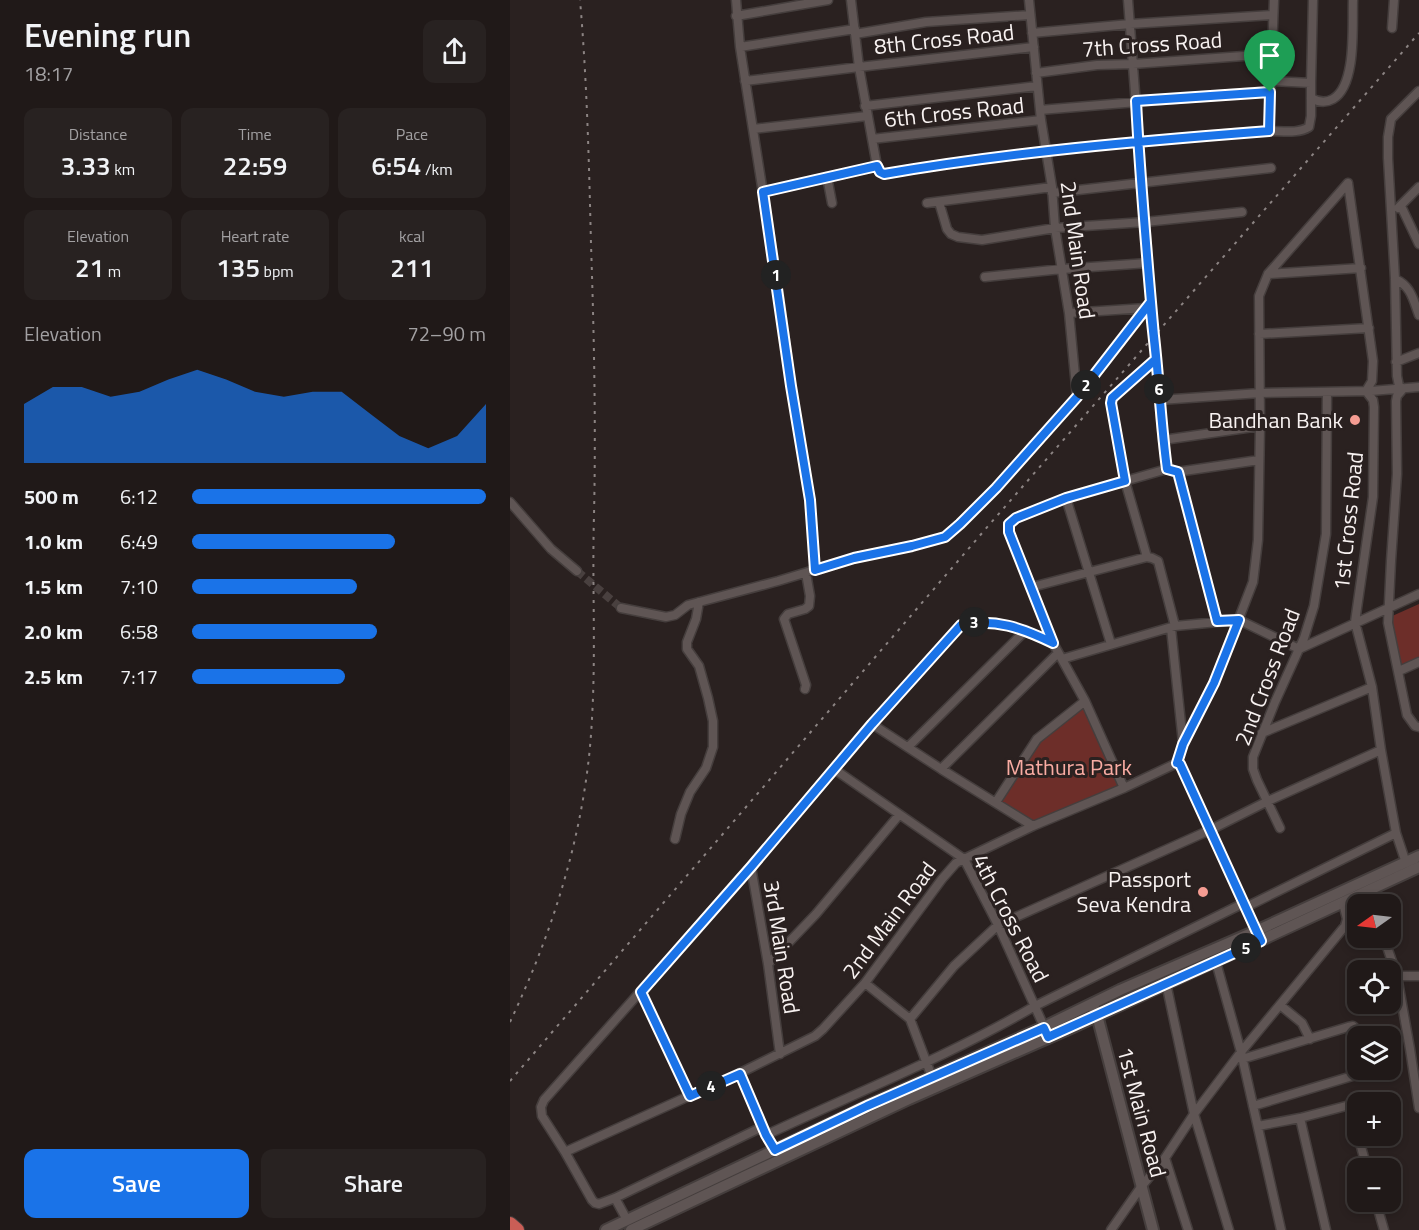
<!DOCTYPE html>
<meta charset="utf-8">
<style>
body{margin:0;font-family:"Titillium Web",sans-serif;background:#282221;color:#f1f3f6;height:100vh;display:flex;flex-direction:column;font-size:22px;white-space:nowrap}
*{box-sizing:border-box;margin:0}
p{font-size:20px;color:#a2a0a2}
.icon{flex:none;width:33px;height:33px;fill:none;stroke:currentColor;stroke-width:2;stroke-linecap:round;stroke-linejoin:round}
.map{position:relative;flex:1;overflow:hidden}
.panel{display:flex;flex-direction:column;background:#201918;width:510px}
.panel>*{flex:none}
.needle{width:39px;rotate:256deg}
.controls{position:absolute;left:837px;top:894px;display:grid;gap:12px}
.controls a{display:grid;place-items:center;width:54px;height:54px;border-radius:12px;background:#201918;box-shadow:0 3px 9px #0003,0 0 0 2px #3d3837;font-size:30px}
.pin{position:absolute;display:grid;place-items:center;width:51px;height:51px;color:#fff;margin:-62px -26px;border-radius:50% 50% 50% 0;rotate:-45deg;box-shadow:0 0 6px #0007}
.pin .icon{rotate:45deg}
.km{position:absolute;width:30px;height:30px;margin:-15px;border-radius:50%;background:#222;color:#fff;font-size:16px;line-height:30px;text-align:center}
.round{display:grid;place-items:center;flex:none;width:63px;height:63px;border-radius:12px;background:#282221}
.head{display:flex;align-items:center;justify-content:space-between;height:102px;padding:0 24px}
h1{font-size:33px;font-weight:600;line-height:45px}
.stats{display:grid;grid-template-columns:repeat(3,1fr);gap:9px;height:102px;padding:6px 24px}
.stats div{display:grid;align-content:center;border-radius:12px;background:#282221;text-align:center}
.stats b{font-size:26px;font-weight:600}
.stats small{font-size:16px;font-weight:400}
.stats p{font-size:16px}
.chart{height:168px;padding:12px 24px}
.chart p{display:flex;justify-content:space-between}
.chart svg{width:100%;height:108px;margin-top:6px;fill:#1a73e8;opacity:.7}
.action{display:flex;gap:12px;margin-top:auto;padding:12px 24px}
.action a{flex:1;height:69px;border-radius:12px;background:#1a73e8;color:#fff;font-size:24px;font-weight:600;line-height:69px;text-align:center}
.action a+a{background:#282221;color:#f1f3f6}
ul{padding:0 24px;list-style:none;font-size:20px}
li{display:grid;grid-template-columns:96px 72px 1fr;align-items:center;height:45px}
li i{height:15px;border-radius:8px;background:#1a73e8}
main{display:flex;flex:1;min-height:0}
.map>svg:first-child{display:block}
.green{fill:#6d2e29}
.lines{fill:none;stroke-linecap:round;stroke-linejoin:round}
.minor-tunnel{stroke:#49403f;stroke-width:8;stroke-dasharray:8 4;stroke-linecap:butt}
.minor-casing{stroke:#453e3d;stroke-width:11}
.tertiary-casing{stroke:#453e3d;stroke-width:14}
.secondary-casing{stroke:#453e3d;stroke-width:14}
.trunk-casing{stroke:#453e3d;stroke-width:16}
.minor{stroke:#5f5554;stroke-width:8}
.tertiary{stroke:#5f5554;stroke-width:10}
.secondary{stroke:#5f5554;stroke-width:10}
.trunk{stroke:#ca5e56;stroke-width:14}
.rail{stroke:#8c8483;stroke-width:2;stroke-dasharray:3 6;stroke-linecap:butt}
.route-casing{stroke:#fff;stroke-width:12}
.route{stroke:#1a73e8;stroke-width:8}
.poi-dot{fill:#f59c92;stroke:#2a2120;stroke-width:2}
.labels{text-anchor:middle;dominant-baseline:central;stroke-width:6;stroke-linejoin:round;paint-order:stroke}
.street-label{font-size:22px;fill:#f8f2f1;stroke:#2a2120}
.poi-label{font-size:22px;fill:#f8f2f1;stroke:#2a2120;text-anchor:end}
.park-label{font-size:22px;fill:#faaca3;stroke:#2a2120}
</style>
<main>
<section class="panel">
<div class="head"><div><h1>Evening run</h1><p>18:17</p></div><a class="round"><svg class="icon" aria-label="share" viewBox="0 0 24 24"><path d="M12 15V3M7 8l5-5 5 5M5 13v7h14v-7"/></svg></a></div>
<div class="stats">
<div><p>Distance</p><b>3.33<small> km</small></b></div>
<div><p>Time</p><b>22:59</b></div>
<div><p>Pace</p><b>6:54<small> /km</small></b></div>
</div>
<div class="stats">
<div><p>Elevation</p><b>21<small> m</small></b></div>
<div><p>Heart rate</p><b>135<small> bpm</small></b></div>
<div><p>kcal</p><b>211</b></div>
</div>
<div class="chart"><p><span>Elevation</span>72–90 m</p>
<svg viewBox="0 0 160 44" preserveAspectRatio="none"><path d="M0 44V20L10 13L20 13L30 17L40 15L50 10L60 6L70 10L80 15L90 17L100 15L110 15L120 24L130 33L140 38L150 33L160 20V44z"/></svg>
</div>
<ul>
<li><b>500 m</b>6:12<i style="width:100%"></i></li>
<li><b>1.0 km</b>6:49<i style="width:69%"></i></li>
<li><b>1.5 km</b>7:10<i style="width:56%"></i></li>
<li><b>2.0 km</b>6:58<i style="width:63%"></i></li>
<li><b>2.5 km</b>7:17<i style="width:52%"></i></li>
</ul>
<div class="action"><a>Save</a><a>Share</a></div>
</section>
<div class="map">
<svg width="909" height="1230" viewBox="0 0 909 1230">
<rect width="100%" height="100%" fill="#2a2120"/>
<!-- green -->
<path class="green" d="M 909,604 L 909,659 L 890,668 L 880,617 Z
M 575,701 L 614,788 L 523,826 L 486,802 L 527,739 Z"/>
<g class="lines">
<!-- minor-tunnel -->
<path class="minor-tunnel" d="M 67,571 L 111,608"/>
<!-- minor casing -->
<g class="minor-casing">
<path id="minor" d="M 226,0 L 230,47 L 267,282 L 281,386 L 300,500 L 305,570
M 341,0 L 349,67 L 367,166 L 370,172 L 374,174 C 476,156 579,146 682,137 C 708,135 733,132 759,131 C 772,131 788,134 799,127 L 801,116 L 801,83 L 762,81
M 519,0 L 531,120 L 542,187 L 545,228 L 559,313 L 567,397
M 618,0 L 641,303 L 653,440 L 657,469
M 226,16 L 318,0
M 882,28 L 884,0
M 522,33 L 620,24 L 762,15
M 345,34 L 416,22 L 520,15
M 230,47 L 345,29
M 526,73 L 587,65 L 623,64 L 761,54
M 235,81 L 349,67 L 524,47
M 801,83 L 803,0
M 909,91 L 881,119 L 878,137 L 878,158 L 885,279 L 887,376 L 889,386 L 893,389 L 887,396 L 886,401 L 887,474 L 881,561 L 878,623 L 897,715 L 905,726 L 909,727
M 801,98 C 808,102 816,103 823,99 C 847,85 842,25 843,0
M 355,106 L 527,86
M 530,110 L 760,91
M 243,129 L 357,116
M 759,131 L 764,0
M 362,139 L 531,120
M 317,177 L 322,203
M 838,183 L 863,361 L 862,381 L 856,391 L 863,400 L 864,407 L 863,497 L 845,622 L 862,687 L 871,750 L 886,833 L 896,863
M 253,192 L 367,166
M 542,193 L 761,168
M 429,202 L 437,229 L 441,234 L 448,237 L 472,240 L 545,228 L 635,222 L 732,212
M 417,203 L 542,187
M 891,206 L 909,244
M 888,208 L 909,187
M 758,274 L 851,268
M 475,277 L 552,269 L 638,263
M 885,279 C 901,286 903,299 909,315
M 559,313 L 636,308
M 749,334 L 859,328
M 886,362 L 909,353
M 650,400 L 750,393 L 861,391 L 909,387
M 653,440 L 750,426
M 667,472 L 707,621
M 556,498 L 601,644
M 0,502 L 41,549 L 67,571
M 637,557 L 615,481 L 601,403 L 602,398 L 646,359
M 522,587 L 637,557 L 642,558 L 648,561 L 665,626
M 111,608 L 156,617 L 165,615 L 178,605 L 268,581 L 344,558 L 402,546 L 435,537 L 450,524 L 486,488 L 567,397 L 641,303
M 661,628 L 673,743
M 552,659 L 665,626 L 729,620 L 789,649 L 909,594
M 889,671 L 909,662
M 295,689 L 296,685 L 274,619 L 278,614 L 295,609 L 299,606 L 300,596 L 296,573
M 362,724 L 431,769 L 523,826
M 752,733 L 862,687
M 398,747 L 516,630
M 324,769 L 454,859 L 488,925 L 536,1031
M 431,769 L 548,653
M 614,788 L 575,701 L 543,643 L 499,532 L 499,524 L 506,518 L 556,498 L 657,469 L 667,472 L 749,460
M 486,802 L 527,739 L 575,701
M 770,828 L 747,780 L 743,769 L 743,757 L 765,702 L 794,638 L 804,606 L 816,534 L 817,392
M 165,839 L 171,814 L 180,792 L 196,768 L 203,747 L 203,721 L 198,698 L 189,666 L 177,649 L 177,642 L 186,619 L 189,602
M 241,867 L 258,964 L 270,1054
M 858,891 L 863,904
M 736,907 L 886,833
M 748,935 L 670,764 L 667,763 L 673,744 L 704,683 L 743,582 L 748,540 L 750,426 L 749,296 L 758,274 L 838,183
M 874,938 L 887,976 L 900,1049 L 909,1108
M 706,962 L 731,1052 L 771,1230
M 258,964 L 306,914 L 389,815
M 887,976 L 909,976
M 355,983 L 400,1019 L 422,1077
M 656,983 L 684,1114 L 719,1230
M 131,992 L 180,1096
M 770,1005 L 792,1023 L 800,1039
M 400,1019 L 444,966 L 488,925 L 700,830 L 758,801 L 871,750
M 732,1059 L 838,1027 L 843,1026 L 846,1029 L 849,1036
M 230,1073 L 256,1135 L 265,1150
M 743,1106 L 849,1074 L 853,1073 L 855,1070
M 790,1118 L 836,1106 L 840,1106 L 848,1133
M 748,1126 L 790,1118 L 816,1230
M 252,1127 L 105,1198 L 89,1204 L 85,1203 L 82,1200 L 55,1152 L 32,1116 L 31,1107 L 34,1100 L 241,867 L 362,724 L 451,625 C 485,618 512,628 543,643
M 256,1135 C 346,1093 439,1056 525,1006 L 734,903
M 848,1136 L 857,1168
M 55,1152 L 230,1073 L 305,1036 L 313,1029 L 355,983 L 432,879 L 446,863 L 454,859 L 523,826 L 614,788 L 667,763
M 655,1158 L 678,1230
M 105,1198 L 117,1220
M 866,1202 L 874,1230
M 601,1230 L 631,1187 L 655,1158 L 684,1114 L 731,1052 L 835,926 L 837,919 L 833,903"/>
</g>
<!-- tertiary casing -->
<g class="tertiary-casing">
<path id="tertiary" d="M 582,1004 L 587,1015 L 643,1230"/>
</g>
<!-- secondary casing -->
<g class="secondary-casing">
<path id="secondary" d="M 96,1230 L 357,1106 L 534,1027 L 610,990 L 746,931 L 909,856
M 121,1230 L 399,1099 L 563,1027 L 909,867"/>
</g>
<!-- trunk casing -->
<g class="trunk-casing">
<path id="trunk" d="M 0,1224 L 7,1230"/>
</g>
<!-- minor -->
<use href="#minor" class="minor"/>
<!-- tertiary -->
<use href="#tertiary" class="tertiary"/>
<!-- secondary -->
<use href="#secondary" class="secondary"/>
<!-- trunk -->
<use href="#trunk" class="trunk"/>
<!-- rail -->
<path class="rail" d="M 0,1022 C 45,927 77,824 82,718 C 86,650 82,582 84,515 C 86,424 84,334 81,244 C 79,163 77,81 70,0
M 0,1081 L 479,525 L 909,33"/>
</g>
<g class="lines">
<!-- route casing -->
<g class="route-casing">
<path id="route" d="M 760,92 L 759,131 C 630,141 501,152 374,174 L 370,172 L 367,166 L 253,192 L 281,386 L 300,500 L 305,570 L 344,558 L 402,546 L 435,537 L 450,524 L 486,488 L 567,397 L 640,303 L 646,359 L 602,398 L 601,403 L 615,481 L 556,498 L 506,518 L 499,524 L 499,532 L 543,643 C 512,628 485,618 451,625 L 362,724 L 241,867 L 131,992 L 180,1096 L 230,1074 L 256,1135 L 265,1150 L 357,1106 L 534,1028 L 538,1037 L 751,941 L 670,764 L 667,763 L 673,744 L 704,683 L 729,620 L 707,621 L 668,472 L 657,469 C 651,425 649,380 644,336 C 637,258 630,180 626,101 L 760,92"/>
</g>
<!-- route -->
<use href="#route" class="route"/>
</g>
<!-- markers -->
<g class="poi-dot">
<circle cx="845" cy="420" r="6"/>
<circle cx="693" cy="892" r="6"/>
</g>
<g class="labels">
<!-- street labels -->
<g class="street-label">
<text transform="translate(434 39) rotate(-6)">8th Cross Road</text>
<text transform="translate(642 44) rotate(-4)">7th Cross Road</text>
<text transform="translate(444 112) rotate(-6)">6th Cross Road</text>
<text transform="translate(568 250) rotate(82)">2nd Main Road</text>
<text transform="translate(838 521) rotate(-84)">1st Cross Road</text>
<text transform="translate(757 677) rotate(-69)">2nd Cross Road</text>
<text transform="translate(501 918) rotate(63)">4th Cross Road</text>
<text transform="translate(379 920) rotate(-53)">2nd Main Road</text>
<text transform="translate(272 947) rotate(81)">3rd Main Road</text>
<text transform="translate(632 1112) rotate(75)">1st Main Road</text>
</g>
<!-- poi labels -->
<g class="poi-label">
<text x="833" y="420">Bandhan Bank</text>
<text x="681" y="879">Passport<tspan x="681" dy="25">Seva Kendra</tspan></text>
</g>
<!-- park labels -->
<g class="park-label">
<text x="559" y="767">Mathura Park</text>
</g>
</g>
</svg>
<div class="controls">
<a><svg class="needle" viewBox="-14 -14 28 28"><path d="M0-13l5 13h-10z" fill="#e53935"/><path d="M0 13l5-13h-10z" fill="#a2a0a2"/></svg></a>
<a><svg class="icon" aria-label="locate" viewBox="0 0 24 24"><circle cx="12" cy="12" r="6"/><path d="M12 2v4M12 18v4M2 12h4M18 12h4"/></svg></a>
<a><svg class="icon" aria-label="layers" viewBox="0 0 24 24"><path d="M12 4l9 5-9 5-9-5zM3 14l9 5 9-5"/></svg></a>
<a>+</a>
<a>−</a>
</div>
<div class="pin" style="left:760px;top:92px;background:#1e9e55"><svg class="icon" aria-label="arrive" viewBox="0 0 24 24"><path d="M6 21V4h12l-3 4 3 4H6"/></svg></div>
<b class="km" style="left:266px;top:275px">1</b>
<b class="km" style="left:576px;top:385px">2</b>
<b class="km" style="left:464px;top:622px">3</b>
<b class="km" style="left:201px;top:1086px">4</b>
<b class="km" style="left:736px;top:948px">5</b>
<b class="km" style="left:649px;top:389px">6</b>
</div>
</main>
